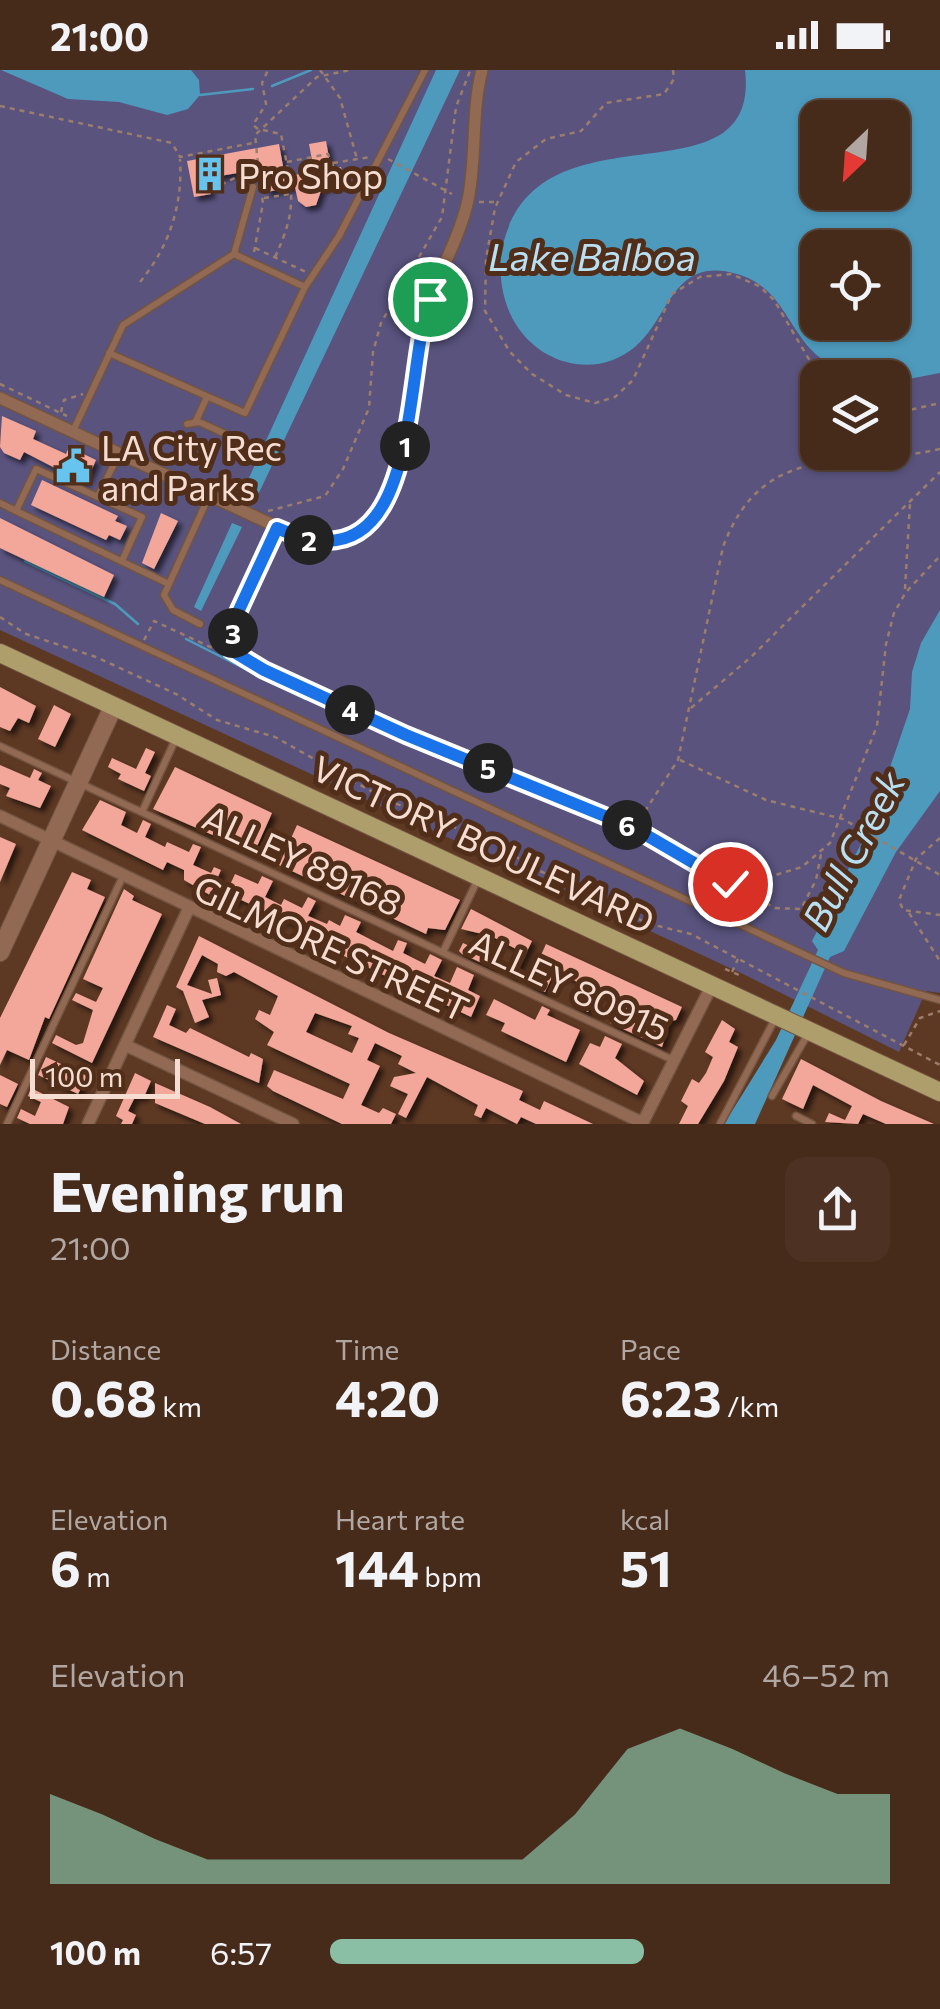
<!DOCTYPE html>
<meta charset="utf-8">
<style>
body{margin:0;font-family:Commissioner,sans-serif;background:#4d3223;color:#f1f3f6;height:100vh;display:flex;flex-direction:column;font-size:38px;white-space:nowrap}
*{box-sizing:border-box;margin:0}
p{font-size:32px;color:#b0a7a2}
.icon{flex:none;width:55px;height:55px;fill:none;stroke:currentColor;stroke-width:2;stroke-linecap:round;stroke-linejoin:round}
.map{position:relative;height:1054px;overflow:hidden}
.side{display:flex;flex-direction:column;background:#462a1a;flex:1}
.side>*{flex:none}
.needle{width:65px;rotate:205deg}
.buttons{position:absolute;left:800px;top:30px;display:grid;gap:20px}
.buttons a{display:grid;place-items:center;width:110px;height:110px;border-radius:20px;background:#462a1a;box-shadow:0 2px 8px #0004,0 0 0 2px #5e4639;font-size:50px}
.scale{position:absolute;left:30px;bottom:25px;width:150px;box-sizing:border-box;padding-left:10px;border:5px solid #f5ddd1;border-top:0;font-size:28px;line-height:35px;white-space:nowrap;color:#f5ddd1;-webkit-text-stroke:8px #512e19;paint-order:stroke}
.pin{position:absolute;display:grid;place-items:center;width:85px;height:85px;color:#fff;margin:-42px;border:5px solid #fff;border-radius:50%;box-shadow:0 2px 10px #0007}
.km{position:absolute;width:50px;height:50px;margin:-25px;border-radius:50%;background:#222;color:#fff;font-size:28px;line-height:50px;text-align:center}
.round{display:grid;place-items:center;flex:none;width:105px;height:105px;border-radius:20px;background:#4d3223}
.summary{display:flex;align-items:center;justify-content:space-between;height:170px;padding:0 50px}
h1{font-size:55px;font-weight:700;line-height:75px}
.stats{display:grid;grid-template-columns:repeat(3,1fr);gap:15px;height:170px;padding:10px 50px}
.stats div{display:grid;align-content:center}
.stats b{font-size:50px;font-weight:700}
.stats small{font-size:28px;font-weight:400}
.stats p{font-size:28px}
.chart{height:280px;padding:20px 50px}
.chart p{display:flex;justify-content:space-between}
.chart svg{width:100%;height:180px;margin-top:10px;fill:#8abfa5;opacity:.7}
ul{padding:0 50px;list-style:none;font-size:32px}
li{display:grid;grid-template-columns:160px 120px 1fr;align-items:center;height:75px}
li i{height:25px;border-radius:12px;background:#8abfa5}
.status{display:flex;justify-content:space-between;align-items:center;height:70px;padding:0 50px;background:#462a1a;direction:ltr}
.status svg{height:28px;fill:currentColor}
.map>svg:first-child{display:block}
.green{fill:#59537e;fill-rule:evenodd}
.water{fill:#4d9abd;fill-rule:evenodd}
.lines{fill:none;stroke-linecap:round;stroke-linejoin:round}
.stream{stroke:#4d9abd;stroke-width:2.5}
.building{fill:#f2a79a;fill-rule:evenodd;filter:url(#shadow)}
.service-casing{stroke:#735441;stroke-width:9}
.minor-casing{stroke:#735441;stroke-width:14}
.secondary-casing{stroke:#735441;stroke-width:20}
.primary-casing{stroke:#735441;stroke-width:20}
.path{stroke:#9c7d6b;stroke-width:2.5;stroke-dasharray:5 5;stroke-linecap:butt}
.service{stroke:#926a53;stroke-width:6}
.minor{stroke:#926a53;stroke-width:11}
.secondary{stroke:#926a53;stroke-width:18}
.primary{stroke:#ad9e6b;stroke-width:18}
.route-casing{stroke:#fff;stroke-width:20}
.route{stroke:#1a73e8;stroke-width:12}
.labels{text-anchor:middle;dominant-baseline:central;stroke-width:10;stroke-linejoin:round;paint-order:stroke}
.poi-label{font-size:35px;fill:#f5ddd1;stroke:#512e19;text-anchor:start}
.street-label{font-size:35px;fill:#f5ddd1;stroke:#512e19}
.water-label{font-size:38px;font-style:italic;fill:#b8dff2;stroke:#512e19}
</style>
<div class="status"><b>21:00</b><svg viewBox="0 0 49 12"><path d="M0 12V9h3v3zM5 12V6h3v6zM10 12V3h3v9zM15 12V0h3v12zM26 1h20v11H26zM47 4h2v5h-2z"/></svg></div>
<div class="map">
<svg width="940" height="1054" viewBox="0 0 940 1054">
<defs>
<filter id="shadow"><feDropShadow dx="4.5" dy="4.5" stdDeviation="2.5" flood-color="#0009"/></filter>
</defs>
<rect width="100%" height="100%" fill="#5d3823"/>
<!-- green -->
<path class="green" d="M 0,0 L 940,0 L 940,923 L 926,921 L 899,982 L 745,905 L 0,560 ZM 818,48 L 892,48 L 892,122 L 818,122 ZM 818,178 L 892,178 L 892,252 L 818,252 ZM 818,308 L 892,308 L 892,382 L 818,382 Z"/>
<!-- water -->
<path class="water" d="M 1,0 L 191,0 L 199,10 L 200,25 L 188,39 L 167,45 L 119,32 L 68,29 Z
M 436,0 L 460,0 L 256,429 L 242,423 Z
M 745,0 L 940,0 L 940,303 L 893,312 L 892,308 C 780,308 806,224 737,204 C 673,185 670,247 636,276 C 598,309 543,296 517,256 C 502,234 497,201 503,175 C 538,27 761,140 745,0 ZM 818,48 L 892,48 L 892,122 L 818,122 ZM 818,178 L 892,178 L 892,252 L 818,252 Z
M 232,453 L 242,457 L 201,541 L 194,537 Z
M 940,540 L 940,721 L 896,782 L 844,881 L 830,887 L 755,1054 L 724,1054 L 776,970 L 818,880 L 812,871 L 869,758 L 910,639 L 912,602 L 921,573 Z"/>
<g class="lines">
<!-- stream -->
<path class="stream" d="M 272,16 L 311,0
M 200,25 L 253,19
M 25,491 L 115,534 L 138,554
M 186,569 L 305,629"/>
</g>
<!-- building -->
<path class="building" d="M 326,71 L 331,99 L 341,97 L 344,113 L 322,118 L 316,135 L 306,137 L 298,131 L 295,117 L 266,122 L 261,99 L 208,108 L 211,124 L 194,127 L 187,91 L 279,74 L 285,107 L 314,101 L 309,74 Z
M 2,346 L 36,361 L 33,369 L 66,384 L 69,377 L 96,390 L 87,410 L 84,413 L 24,382 L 20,390 L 4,383 L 0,377 Z
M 42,410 L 118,446 L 115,451 L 127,456 L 120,470 L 109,465 L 106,470 L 31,435 Z
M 161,443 L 178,451 L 154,499 L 142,493 Z
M 0,448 L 114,505 L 104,527 L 0,478 Z
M 0,617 L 36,636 L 29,653 L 18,648 L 10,661 L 0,657 Z
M 54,635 L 71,644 L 55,677 L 38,669 Z
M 146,678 L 155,682 L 145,703 L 151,706 L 144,721 L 118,709 L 121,704 L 108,697 L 112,688 L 136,699 Z
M 0,695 L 30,708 L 34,699 L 42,703 L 38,710 L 51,716 L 40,738 L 6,726 L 10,718 L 0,714 Z
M 175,697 L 272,743 L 254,783 L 153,739 Z
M 100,730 L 126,742 L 121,755 L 137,763 L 143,750 L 151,754 L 145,767 L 165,777 L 167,772 L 189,782 L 193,774 L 201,777 L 193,795 L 211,803 L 214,797 L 221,800 L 210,825 L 184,810 L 184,800 L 167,792 L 163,800 L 82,760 Z
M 297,755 L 460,830 L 445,860 L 428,858 L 426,864 L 279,795 Z
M 0,767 L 16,774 L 0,812 Z
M 72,802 L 91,810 L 87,819 L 105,827 L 49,949 L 45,947 L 29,990 L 7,980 L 0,995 L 0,948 Z
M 235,804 L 258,814 L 262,806 L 273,811 L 265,827 L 281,835 L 284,829 L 302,838 L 308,827 L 316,831 L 308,846 L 327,854 L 329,850 L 340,856 L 345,845 L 361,852 L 356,862 L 393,881 L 398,870 L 407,873 L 403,883 L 425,894 L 430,884 L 442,890 L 434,906 L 450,913 L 457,897 L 474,905 L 468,920 L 480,926 L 471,947 L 344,886 L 344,878 L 328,870 L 324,878 L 301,867 L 297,856 L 282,849 L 278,856 L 249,841 L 252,835 L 237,828 L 234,835 L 223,830 Z
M 124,819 L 134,826 L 132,830 L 162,844 L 92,993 L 52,973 L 56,965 L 76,975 L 83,973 L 93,940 L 72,930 L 76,923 L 96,932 L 103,918 L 83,909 Z
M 471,839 L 532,871 L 514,908 L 507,904 L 516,879 L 491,866 L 461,859 Z
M 199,866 L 389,963 L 523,1021 L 519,1030 L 540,1040 L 544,1031 L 593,1054 L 536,1054 L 521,1047 L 517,1054 L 486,1038 L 481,1048 L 474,1045 L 478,1035 L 427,1007 L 406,1048 L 398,1044 L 408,1024 L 390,1016 L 394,1007 L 416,1003 L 398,994 L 402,986 L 375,973 L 367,990 L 380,996 L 361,1035 L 379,1043 L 383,1038 L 396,1044 L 391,1054 L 342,1054 L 273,1021 L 267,1016 L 274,1000 L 343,1029 L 350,1014 L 267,975 L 274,962 L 255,949 L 259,940 L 270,945 L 278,926 L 234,902 L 226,906 L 217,902 L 218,894 L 202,885 L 187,915 L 212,924 L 208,910 L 217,908 L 221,925 L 202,930 L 209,947 L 195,953 L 183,921 L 176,917 ZM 315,943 L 352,956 L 348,964 L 359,968 L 352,983 L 306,962 Z
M 463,873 L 497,889 L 493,898 L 462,884 L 459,881 Z
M 546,874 L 682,937 L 676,950 L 670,951 L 662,977 L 610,953 L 623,934 L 608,927 L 597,922 L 588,942 L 571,934 L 580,914 L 571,908 L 555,901 L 545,922 L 528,914 ZM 634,934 L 658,945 L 650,961 L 627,949 Z
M 494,929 L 535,950 L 542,936 L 550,940 L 547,945 L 580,960 L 566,992 L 501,961 L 505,953 L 486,945 Z
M 167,935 L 176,939 L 169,955 L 186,963 L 190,958 L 249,987 L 251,983 L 263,989 L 259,1013 L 153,967 Z
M 722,950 L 735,959 L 729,972 L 738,977 L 724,1011 L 698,1054 L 679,1054 L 688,1036 L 681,1031 L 692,1009 L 699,1013 L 706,1003 L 713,987 L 705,982 Z
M 605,966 L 622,974 L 615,988 L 644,1011 L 637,1025 L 579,994 L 590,973 L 600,977 Z
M 46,987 L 87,1006 L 78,1024 L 38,1005 Z
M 801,989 L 881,1031 L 934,1054 L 886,1054 L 863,1044 L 858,1054 L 825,1052 L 829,1043 L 845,1050 L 852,1036 L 813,1015 L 803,1039 L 782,1029 Z
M 135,1003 L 151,1011 L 144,1027 L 135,1027 L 128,1041 L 136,1045 L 132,1054 L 121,1054 L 123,1050 L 116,1046 Z
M 0,1005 L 18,1014 L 7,1037 L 0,1034 Z
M 155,1013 L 210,1037 L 241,1054 L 205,1054 L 155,1033 Z
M 31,1018 L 69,1037 L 63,1054 L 30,1054 L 17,1048 L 21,1039 L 35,1046 L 41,1032 L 28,1026 Z"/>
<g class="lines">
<!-- service casing -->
<g class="service-casing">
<path id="service" d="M 305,217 L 339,166 L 425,0
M 109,283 L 245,343 L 305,217 L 234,184
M 196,351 L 206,329
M 187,354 L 199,352 L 230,366
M 73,361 L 123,255 L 234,184 L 253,117
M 98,426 L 119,384
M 0,433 L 16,441
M 122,491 L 142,447 L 36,399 L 16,441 L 169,514
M 0,510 L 844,903 L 940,930
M 200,554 L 173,540 L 164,525 L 209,426
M 0,676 L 675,991
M 142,742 L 177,666
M 443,882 L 477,811
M 772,1026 L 809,962
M 796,1046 L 812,1054
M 7,1054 L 123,806
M 720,1054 L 775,949"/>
</g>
<!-- minor casing -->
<g class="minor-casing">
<path id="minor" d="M 0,328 L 301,468 C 416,495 405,327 420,260 C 431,214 458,175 468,130 C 477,87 471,42 482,0
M 0,746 L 643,1053
M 125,975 L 293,1054
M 88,1054 L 188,840
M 642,1054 L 712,915"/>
</g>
<!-- secondary casing -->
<g class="secondary-casing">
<path id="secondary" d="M 0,882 L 113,637"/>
</g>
<!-- primary casing -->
<g class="primary-casing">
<path id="primary" d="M 0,583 L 940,1022"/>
</g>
<!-- path -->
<path class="path" d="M 320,0 L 340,28 L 357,89
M 673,0 L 674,9 L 664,24 L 606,33 L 581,61 L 546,69 L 516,92 L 495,138 L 486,189 L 485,241 L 510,282 L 532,304 L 566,325 L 595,333 L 615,327 L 633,310 L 672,224 L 700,207 L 731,204 L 759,216 L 774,230 L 820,308
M 0,36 L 172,73 L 180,87 L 253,73
M 258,59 L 253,55 L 266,34 L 262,13 L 268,0
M 263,60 L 281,64 C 291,119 300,134 275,187
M 311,89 L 312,98
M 388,89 L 452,124
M 287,92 L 328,84 L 334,98
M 333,93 L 370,87
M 348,102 L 350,92
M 260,113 L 255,65 L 317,7 L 350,0
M 212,119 L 235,108 L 257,107
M 264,128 L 290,124
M 479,132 L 495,132
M 255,178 L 306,202
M 254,182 L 263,133 L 261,121
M 140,212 C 169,177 183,135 180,89
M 0,314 L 67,346
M 61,342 L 64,330 L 83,324
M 892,344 L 940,333
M 268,441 L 325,426 L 343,399 L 369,338 L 373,282 L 381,253 L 442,147 L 456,37 L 470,1
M 905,519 L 910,433
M 0,547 L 26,564 L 96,587 L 176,624 L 217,650 L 275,667 L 387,730 L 494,773 L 537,800 L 586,819 L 646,853 L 691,864 L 940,995
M 144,570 L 154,551 L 221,582 L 231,580 L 233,553 L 272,468
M 231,580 L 264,601 L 405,665 L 634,758 L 730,814 L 749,813 L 802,797 L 830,773 L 877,656 L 886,574 L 894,543 L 906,522 L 940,486
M 691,638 L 751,587 L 940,402
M 680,690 L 766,730 L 843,749 L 940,805
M 634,758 L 678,690 L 723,477 C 764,367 850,400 940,379
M 940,768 L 916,789 L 899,830 L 903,840 L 940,845
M 731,814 L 775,838 L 801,839 L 816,810 L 821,784
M 909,843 L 940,891
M 725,899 L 739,905
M 732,902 L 738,889
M 904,975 L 920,948 L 940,941"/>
<!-- service -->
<use href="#service" class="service"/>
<!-- minor -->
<use href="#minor" class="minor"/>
<!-- secondary -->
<use href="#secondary" class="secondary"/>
<!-- primary -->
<use href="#primary" class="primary"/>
</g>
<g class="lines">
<!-- route casing -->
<g class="route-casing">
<path id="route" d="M 430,229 C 402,306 424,526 277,458 L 233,553 L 231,580 L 264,600 L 406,665 L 634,758 L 730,814"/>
</g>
<!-- route -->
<use href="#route" class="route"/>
</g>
<!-- icons -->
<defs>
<g id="building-bare" transform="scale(2.7)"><path d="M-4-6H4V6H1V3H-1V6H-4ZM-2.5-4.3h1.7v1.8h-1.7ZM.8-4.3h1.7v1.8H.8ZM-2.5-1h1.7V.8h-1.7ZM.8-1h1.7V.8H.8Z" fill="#67c4ef" stroke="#512e19" stroke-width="2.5" paint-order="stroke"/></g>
<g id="civic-bare" transform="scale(2.7)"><path d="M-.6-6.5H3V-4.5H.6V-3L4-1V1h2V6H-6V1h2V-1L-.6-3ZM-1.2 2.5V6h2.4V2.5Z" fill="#67c4ef" stroke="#512e19" stroke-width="2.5" paint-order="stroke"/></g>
</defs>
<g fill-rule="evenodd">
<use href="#building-bare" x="210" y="104"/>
<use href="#civic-bare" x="73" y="396"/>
</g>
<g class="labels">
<!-- poi labels -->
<g class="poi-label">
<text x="238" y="104">Pro Shop</text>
<text x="101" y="376">LA City Rec<tspan x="101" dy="40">and Parks</tspan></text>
</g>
<!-- street labels -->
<g class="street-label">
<text transform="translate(484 773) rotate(25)">VICTORY BOULEVARD</text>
<text transform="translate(303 789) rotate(25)">ALLEY 89168</text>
<text transform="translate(332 877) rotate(25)">GILMORE STREET</text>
<text transform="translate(570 914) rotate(25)">ALLEY 80915</text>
</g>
<!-- water labels -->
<g class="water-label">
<text x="592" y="185">Lake Balboa</text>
<text transform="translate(852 780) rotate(-62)">Bull Creek</text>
</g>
</g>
</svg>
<div class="buttons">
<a><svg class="needle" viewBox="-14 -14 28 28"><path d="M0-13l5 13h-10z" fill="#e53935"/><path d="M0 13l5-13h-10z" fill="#b0a7a2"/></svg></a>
<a><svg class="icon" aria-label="locate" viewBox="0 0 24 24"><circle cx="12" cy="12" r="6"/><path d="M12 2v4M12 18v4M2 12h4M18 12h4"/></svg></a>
<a><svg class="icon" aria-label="layers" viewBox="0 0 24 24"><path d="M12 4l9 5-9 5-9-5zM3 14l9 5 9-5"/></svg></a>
</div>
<div class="scale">100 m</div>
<div class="pin" style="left:430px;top:229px;background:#1e9e55"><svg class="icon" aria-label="arrive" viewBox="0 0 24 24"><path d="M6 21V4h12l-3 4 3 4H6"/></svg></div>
<div class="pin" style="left:730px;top:814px;background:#d93025"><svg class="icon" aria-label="check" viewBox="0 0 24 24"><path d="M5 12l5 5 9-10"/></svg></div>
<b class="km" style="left:405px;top:376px">1</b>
<b class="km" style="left:309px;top:470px">2</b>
<b class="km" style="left:233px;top:563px">3</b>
<b class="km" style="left:350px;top:640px">4</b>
<b class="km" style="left:488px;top:698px">5</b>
<b class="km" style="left:627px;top:755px">6</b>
</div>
<section class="side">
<div class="summary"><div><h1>Evening run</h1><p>21:00</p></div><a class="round"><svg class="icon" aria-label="share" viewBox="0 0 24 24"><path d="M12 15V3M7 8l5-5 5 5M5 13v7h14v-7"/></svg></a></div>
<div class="stats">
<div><p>Distance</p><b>0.68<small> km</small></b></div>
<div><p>Time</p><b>4:20</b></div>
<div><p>Pace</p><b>6:23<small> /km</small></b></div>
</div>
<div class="stats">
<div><p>Elevation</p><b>6<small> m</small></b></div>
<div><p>Heart rate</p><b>144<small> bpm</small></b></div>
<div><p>kcal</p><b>51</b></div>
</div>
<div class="chart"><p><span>Elevation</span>46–52 m</p>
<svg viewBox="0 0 160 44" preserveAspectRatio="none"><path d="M0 44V22L10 27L20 33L30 38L40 38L50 38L60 38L70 38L80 38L90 38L100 27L110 11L120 6L130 11L140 17L150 22L160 22V44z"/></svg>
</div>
<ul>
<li><b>100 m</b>6:57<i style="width:56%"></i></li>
</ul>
</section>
